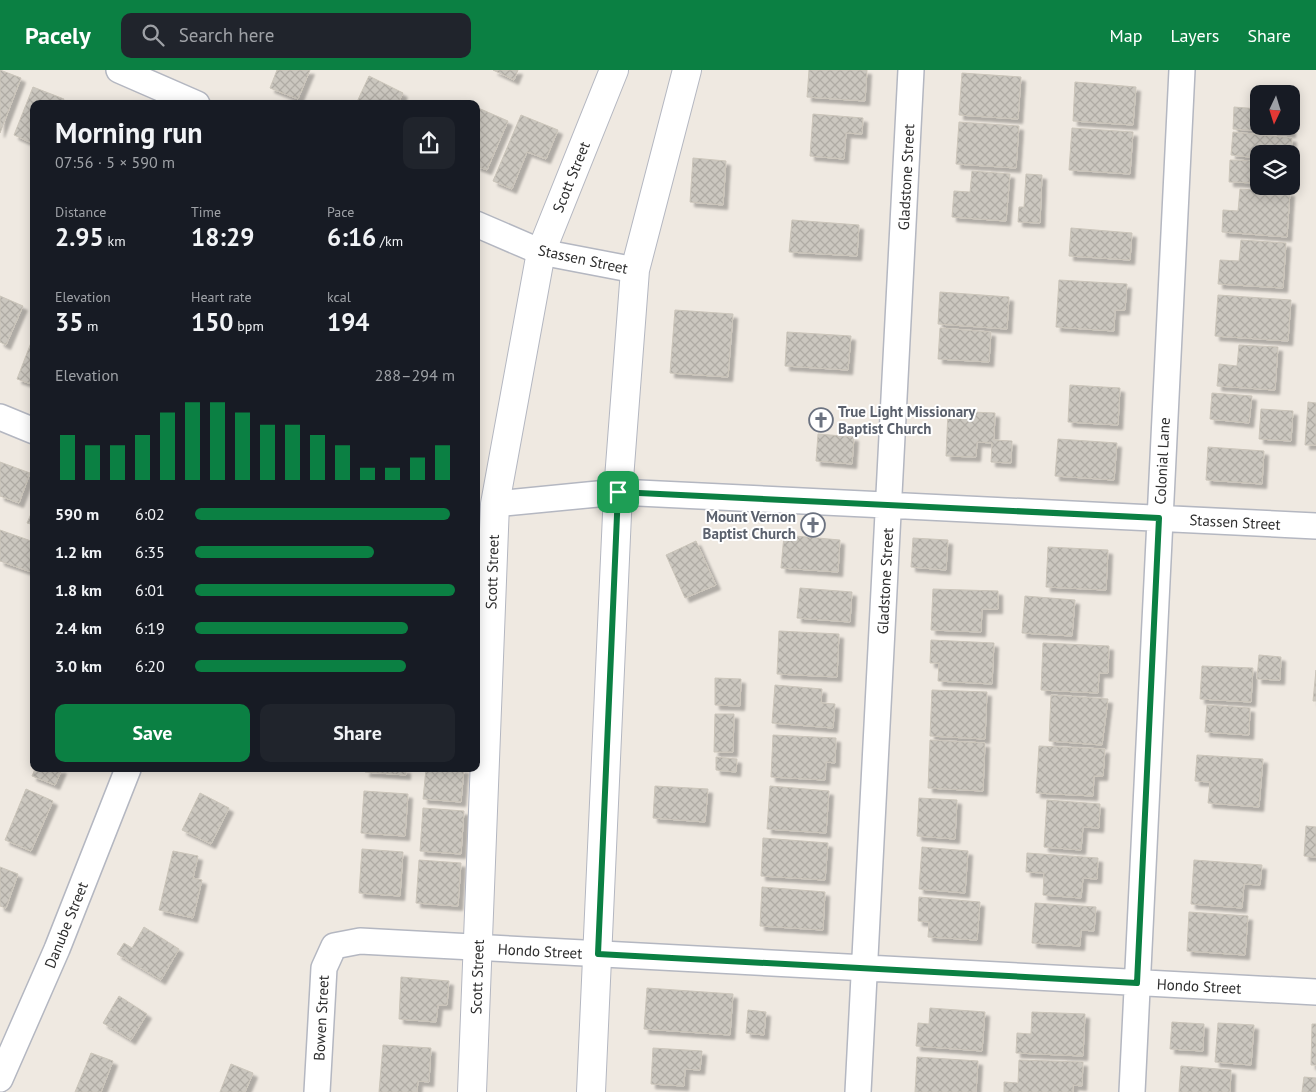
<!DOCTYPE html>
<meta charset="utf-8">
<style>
body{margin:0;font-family:"PT Sans",sans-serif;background:#20242c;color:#f1f3f6;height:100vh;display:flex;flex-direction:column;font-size:19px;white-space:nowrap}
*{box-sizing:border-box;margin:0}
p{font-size:16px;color:#9ea1a6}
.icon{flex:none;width:28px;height:28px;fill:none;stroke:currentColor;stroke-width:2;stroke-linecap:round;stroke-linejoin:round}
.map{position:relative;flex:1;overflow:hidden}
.panel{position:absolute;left:30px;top:30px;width:450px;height:672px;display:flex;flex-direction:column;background:#171b24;border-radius:10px;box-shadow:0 2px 12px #0003}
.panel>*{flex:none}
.needle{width:32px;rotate:184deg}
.fabs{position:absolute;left:1250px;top:15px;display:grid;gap:10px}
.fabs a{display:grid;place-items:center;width:50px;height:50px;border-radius:10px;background:#171b24;box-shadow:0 2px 12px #0003;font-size:25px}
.pin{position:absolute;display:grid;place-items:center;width:42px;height:42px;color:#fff;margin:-21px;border-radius:10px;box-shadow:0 2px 8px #0006}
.round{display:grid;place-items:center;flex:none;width:52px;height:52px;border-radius:10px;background:#20242c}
.head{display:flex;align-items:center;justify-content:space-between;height:85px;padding:0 25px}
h1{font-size:28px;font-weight:700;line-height:38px}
.stats{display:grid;grid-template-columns:repeat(3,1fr);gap:8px;height:85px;padding:5px 25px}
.stats div{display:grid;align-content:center}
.stats b{font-size:25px;font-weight:700}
.stats small{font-size:14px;font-weight:400}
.stats p{font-size:14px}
.chart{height:140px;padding:10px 25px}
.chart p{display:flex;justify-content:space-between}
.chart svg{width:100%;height:90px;margin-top:5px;stroke:#0b8043;stroke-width:6}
.primary-button{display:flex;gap:10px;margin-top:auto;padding:10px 25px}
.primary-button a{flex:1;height:58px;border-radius:10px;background:#0b8043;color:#fff;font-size:20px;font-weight:700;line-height:58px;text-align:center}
.primary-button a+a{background:#20242c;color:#f1f3f6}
ul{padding:0 25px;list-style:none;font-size:16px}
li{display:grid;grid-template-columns:80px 60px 1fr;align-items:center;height:38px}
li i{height:12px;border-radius:6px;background:#0b8043}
header{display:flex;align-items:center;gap:30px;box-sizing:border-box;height:70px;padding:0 25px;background:#0b8043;color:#fff}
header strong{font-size:24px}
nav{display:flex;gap:28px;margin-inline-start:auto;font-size:18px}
.search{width:350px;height:45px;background:#20242c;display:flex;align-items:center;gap:12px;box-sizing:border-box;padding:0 18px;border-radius:10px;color:#9ea1a6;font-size:19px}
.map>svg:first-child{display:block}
.building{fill:url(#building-cross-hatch);stroke:#cbc5ba;filter:url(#shadow)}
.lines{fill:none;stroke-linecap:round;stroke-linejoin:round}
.minor-casing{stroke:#b4b7c1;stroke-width:28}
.secondary-casing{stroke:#b4b7c1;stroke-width:30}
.minor{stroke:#fff;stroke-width:25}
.secondary{stroke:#fff;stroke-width:28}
.route-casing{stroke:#fff;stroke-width:10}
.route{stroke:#0b8043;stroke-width:6}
.labels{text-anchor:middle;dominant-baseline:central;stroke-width:4;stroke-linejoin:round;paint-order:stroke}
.street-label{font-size:15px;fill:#2e2e2e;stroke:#fff}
.worship-label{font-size:15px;font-weight:bold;fill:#5b616d;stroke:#fff;text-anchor:start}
</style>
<header>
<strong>Pacely</strong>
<div class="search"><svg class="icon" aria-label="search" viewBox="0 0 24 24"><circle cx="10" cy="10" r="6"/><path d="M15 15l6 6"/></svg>Search here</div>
<nav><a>Map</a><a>Layers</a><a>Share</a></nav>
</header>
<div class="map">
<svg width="1316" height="1022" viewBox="0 0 1316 1022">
<defs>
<pattern id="building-cross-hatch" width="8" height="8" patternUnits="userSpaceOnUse" patternTransform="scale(1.25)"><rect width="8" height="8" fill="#cbc7bf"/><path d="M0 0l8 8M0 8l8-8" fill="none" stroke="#afaba4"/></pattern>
<filter id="shadow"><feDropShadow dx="4.5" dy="4.5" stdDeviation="1" flood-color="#0004"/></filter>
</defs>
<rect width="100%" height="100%" fill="#efe9e1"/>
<!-- building -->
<path class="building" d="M 0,0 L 21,8 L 0,63 Z
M 277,0 L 310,0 L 298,29 L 270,18 Z
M 493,0 L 518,0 L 514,10 Z
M 809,0 L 867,0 L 865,31 L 807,27 Z
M 962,3 L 1021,7 L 1018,49 L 959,45 Z
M 369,6 L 403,23 L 398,34 L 356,34 Z
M 1075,12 L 1136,17 L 1133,55 L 1073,51 Z
M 33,17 L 64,29 L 62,34 L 34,34 L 34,74 L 14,65 Z
M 476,37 L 508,51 L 487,100 L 476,96 Z
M 1234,37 L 1259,39 L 1259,56 L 1291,56 L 1291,63 L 1233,59 Z
M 813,44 L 863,48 L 862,64 L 846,63 L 844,89 L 810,86 Z
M 521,45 L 558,60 L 546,89 L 527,82 L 512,119 L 493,111 Z
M 959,52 L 1019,56 L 1016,98 L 956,94 Z
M 1072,58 L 1133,62 L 1130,104 L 1069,100 Z
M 1233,62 L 1292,68 L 1291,84 L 1259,84 L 1259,88 L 1231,85 Z
M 693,88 L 726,91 L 723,135 L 690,132 Z
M 1230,90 L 1259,91 L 1259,113 L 1229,112 Z
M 972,101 L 1010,104 L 1006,151 L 952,147 L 954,121 L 970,122 Z
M 1026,104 L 1042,105 L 1040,153 L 1018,152 L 1019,137 L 1024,137 Z
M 1240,119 L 1290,122 L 1287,167 L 1222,162 L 1223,140 L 1238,141 Z
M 792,150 L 859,155 L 857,186 L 789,182 Z
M 1071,158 L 1132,163 L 1130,190 L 1069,186 Z
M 1241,170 L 1286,173 L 1283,218 L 1218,214 L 1220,190 L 1239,191 Z
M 1059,210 L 1127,214 L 1125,240 L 1115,240 L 1114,261 L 1056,257 Z
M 940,222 L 1009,227 L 1007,259 L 938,254 Z
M 1218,225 L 1291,230 L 1288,271 L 1215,266 Z
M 0,226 L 23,236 L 6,275 L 0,272 Z
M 675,240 L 733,244 L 728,307 L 670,303 Z
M 940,258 L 991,262 L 989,292 L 938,289 Z
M 787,262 L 851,266 L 848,300 L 785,296 Z
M 34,265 L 34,315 L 17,309 Z
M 1239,275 L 1278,277 L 1275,320 L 1217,316 L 1219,294 L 1237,296 Z
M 1070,315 L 1120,318 L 1118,355 L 1068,352 Z
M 1212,323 L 1252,326 L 1249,353 L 1210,349 Z
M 1308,332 L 1316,333 L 1316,375 L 1305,375 Z
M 1261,339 L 1293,341 L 1291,371 L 1259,369 Z
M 948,341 L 995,343 L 994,370 L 1012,371 L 1011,393 L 991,392 L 992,373 L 977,372 L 976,387 L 946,386 Z
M 818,364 L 854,367 L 852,394 L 816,391 Z
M 1058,369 L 1117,373 L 1114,410 L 1055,406 Z
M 1208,377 L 1264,381 L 1262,414 L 1206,410 Z
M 0,392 L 30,403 L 19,433 L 0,426 Z
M 34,437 L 34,455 L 27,453 Z
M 0,460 L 34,472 L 34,503 L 0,491 Z
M 784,465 L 840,470 L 838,502 L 781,498 Z
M 913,468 L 948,470 L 946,500 L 911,497 Z
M 696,471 L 716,515 L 685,528 L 666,485 Z
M 1048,477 L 1108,480 L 1106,520 L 1046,517 Z
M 800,518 L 852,522 L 850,552 L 797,548 Z
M 933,519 L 998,521 L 998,539 L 982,539 L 981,562 L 931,560 Z
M 1025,526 L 1075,530 L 1072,566 L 1022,563 Z
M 779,561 L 839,564 L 837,607 L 777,604 Z
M 931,570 L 994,573 L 992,614 L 938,611 L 939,593 L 930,593 Z
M 1043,573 L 1109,576 L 1108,603 L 1099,603 L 1098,623 L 1041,620 Z
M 1259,585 L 1281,587 L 1280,610 L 1257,609 Z
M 1202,596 L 1253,598 L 1251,632 L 1200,629 Z
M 1316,600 L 1316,631 L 1313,631 Z
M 715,608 L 741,609 L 740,636 L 715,635 Z
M 775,615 L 822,619 L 821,633 L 835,634 L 833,658 L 772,653 Z
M 932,620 L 987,622 L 985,669 L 930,666 Z
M 1051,625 L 1108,629 L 1102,675 L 1049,671 Z
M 1207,635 L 1250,638 L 1249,665 L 1205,662 Z
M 715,644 L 734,644 L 733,682 L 714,682 Z
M 773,665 L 836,668 L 835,693 L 826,692 L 825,710 L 771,707 Z
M 930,670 L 985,673 L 983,721 L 928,718 Z
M 1039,676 L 1105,679 L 1103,706 L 1094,706 L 1093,726 L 1036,723 Z
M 1197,685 L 1263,689 L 1259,737 L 1208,733 L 1210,712 L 1195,711 Z
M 716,687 L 737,689 L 736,702 L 716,700 Z
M 35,699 L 62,699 L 55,715 L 32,706 Z
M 366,699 L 406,699 L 406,705 L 365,702 Z
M 426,699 L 464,699 L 461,732 L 423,729 Z
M 655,716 L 708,719 L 705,752 L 653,748 Z
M 770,716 L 829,721 L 826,763 L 767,759 Z
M 26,719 L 53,731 L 31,781 L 5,770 Z
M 364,721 L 408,724 L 405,766 L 361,763 Z
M 200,723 L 229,738 L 211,774 L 182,760 Z
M 919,728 L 957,730 L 955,769 L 917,766 Z
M 1047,730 L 1100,734 L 1099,758 L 1083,757 L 1081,780 L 1044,777 Z
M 423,738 L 464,741 L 461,784 L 420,781 Z
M 1306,756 L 1316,757 L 1316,787 L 1304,786 Z
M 763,768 L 828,773 L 825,810 L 761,806 Z
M 922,777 L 968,781 L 965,823 L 919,819 Z
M 362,779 L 403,782 L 400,826 L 359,823 Z
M 173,781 L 198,786 L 193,808 L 202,810 L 193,848 L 159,840 Z
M 1027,783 L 1098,788 L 1097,809 L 1083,808 L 1081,828 L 1043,825 L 1044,803 L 1026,802 Z
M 419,790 L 461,793 L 458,836 L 416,833 Z
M 1194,790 L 1262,795 L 1260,815 L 1244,814 L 1242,838 L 1191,834 Z
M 0,797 L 18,804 L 6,838 L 0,836 Z
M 762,817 L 825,822 L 823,860 L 760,856 Z
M 919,827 L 980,832 L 977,870 L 928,867 L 929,852 L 918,851 Z
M 1035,833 L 1096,837 L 1094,861 L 1081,860 L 1080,876 L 1032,873 Z
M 1189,842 L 1248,846 L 1245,885 L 1187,881 Z
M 144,857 L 179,879 L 161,910 L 117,884 L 124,873 L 132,878 Z
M 401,907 L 449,911 L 447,935 L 438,935 L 436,952 L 399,949 Z
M 647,918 L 733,924 L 730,965 L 644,959 Z
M 119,926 L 147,944 L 131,970 L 103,953 Z
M 930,938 L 985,942 L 982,981 L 916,976 L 918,953 L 929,954 Z
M 748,940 L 766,942 L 764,965 L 746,963 Z
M 1032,942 L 1085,944 L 1083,986 L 1016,983 L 1017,963 L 1031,964 Z
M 1172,952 L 1204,954 L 1203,981 L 1170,979 Z
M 1218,953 L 1254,955 L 1251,995 L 1215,992 Z
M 1312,954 L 1316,954 L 1316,995 L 1311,995 Z
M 383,975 L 431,978 L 429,1012 L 418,1011 L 417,1022 L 379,1022 Z
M 653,978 L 702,981 L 700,1000 L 685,999 L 684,1016 L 651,1014 Z
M 91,983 L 113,991 L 101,1022 L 75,1022 Z
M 917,987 L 978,991 L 976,1022 L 915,1022 Z
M 1019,990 L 1083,992 L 1082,1016 L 1073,1015 L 1073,1022 L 1004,1022 L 1004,1012 L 1018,1013 Z
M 231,994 L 253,1003 L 245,1022 L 220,1022 Z
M 1181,996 L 1231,1000 L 1230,1022 L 1179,1022 Z
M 1304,1007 L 1316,1008 L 1316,1022 L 1302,1022 Z"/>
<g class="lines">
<!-- minor casing -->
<g class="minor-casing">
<path id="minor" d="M 119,0 L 197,34
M 476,154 L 541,182 L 635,200
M 0,347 L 34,361
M 495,434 L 618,422 L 1316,456
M 0,1009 L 57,879 L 128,699
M 317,1022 L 324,898 L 334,876 L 360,871 L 1316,922
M 858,1022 L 911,0
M 1132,1022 L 1182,0"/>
</g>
<!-- secondary casing -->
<g class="secondary-casing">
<path id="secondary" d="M 472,1022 L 495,434 L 541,182 L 614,0
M 591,1022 L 618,422 L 635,200 L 687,0"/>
</g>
<!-- minor -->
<use href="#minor" class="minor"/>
<!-- secondary -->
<use href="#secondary" class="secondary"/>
</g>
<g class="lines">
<!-- route casing -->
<g class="route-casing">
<path id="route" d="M 618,422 L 1159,448 L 1137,913 L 598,884 Z"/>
</g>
<!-- route -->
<use href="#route" class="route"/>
</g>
<!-- icons -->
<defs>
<g id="church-ring" transform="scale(1.25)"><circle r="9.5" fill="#fff" stroke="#6b7280" stroke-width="1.5"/><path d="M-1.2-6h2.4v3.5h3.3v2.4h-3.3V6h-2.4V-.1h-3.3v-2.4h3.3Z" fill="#6b7280"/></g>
</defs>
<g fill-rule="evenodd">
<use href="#church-ring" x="821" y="350"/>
<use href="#church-ring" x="813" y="455"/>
</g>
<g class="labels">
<!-- street labels -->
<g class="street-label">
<text transform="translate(571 107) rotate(-68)">Scott Street</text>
<text transform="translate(906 107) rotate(-87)">Gladstone Street</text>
<text transform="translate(583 189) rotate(12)">Stassen Street</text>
<text transform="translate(1162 391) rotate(-87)">Colonial Lane</text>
<text transform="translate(1235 452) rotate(3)">Stassen Street</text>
<text transform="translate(492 502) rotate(-88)">Scott Street</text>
<text transform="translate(885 511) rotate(-87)">Gladstone Street</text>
<text transform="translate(66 855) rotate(-68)">Danube Street</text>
<text transform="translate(540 881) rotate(3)">Hondo Street</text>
<text transform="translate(477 907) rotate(-88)">Scott Street</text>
<text transform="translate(1199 916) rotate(3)">Hondo Street</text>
<text transform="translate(321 948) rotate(-87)">Bowen Street</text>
</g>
<!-- worship labels -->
<g class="worship-label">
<text x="838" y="341">True Light Missionary<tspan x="838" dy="17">Baptist Church</tspan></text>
<text x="796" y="446" text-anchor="end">Mount Vernon<tspan x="796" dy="17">Baptist Church</tspan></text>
</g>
</g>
</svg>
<div class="fabs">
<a><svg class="needle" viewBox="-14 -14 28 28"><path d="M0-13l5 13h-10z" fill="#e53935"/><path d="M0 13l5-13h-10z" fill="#9ea1a6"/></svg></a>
<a><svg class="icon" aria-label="layers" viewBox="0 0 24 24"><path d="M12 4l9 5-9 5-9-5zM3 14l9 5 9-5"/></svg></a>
</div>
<div class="pin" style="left:618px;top:422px;background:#1e9e55"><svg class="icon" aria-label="arrive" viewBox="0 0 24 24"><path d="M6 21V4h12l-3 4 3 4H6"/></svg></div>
<section class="panel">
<div class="head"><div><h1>Morning run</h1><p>07:56 · 5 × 590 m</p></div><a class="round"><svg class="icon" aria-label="share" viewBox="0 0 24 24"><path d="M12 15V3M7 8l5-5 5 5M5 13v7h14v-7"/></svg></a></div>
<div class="stats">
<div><p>Distance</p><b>2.95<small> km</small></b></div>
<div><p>Time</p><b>18:29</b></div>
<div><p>Pace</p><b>6:16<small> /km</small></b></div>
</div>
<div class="stats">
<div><p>Elevation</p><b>35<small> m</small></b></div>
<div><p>Heart rate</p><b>150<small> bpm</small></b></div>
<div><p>kcal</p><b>194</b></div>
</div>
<div class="chart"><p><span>Elevation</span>288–294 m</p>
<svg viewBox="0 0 160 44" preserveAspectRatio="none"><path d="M5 44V22M15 44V27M25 44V27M35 44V22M45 44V11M55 44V6M65 44V6M75 44V11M85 44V17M95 44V17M105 44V22M115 44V27M125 44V38M135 44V38M145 44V33M155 44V27"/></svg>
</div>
<ul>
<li><b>590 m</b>6:02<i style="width:98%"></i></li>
<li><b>1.2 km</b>6:35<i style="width:69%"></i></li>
<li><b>1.8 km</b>6:01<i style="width:100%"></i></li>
<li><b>2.4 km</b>6:19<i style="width:82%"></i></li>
<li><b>3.0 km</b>6:20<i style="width:81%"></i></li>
</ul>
<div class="primary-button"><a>Save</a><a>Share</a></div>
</section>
</div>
